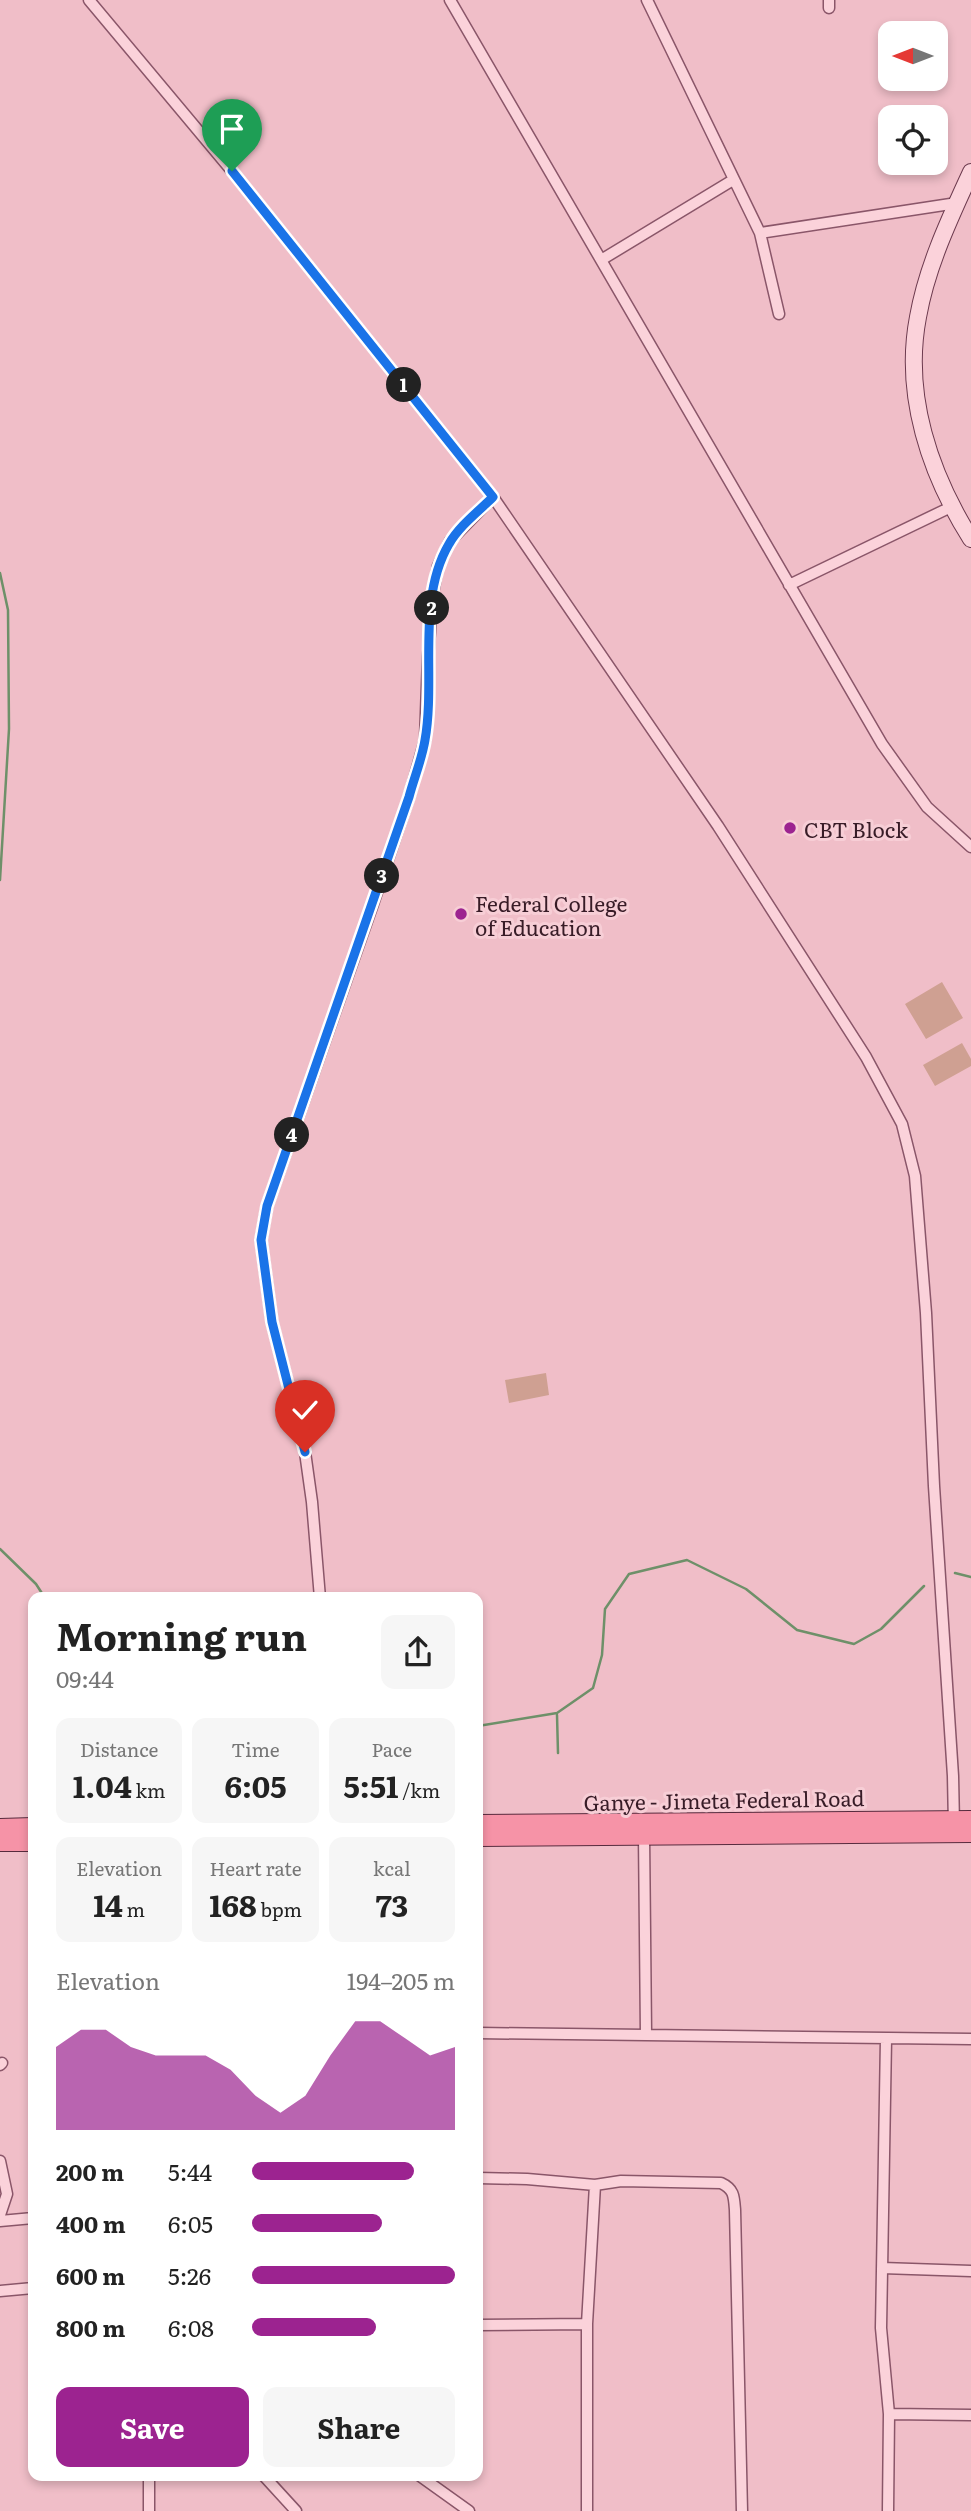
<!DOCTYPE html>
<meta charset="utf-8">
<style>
body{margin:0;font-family:Literata,serif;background:#f6f6f6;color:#222;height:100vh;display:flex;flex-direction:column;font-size:26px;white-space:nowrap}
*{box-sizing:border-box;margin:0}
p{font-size:23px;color:#767676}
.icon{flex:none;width:38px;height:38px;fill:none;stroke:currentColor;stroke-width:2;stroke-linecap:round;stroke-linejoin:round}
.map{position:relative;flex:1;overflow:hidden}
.panel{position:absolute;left:28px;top:1592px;width:455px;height:889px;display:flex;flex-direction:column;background:#fff;border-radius:14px;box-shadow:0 4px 10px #0003}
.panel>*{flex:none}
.needle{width:46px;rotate:270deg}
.buttons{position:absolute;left:878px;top:21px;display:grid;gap:14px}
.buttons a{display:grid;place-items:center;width:70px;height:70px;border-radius:14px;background:#fff;box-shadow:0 4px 10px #0003;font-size:35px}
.pin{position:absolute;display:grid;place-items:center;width:60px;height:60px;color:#fff;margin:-72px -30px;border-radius:50% 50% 50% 0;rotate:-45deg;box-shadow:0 0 7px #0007}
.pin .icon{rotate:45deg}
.km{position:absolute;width:35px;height:35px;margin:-18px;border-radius:50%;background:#222;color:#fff;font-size:19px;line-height:35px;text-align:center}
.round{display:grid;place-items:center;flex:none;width:74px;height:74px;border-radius:14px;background:#f6f6f6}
.head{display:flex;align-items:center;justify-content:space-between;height:119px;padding:0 28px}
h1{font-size:38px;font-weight:700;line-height:52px}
.stats{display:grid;grid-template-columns:repeat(3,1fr);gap:10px;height:119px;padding:7px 28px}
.stats div{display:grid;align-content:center;border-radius:14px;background:#f6f6f6;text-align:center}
.stats b{font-size:30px;font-weight:700}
.stats small{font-size:19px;font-weight:400}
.stats p{font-size:19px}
.chart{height:196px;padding:14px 28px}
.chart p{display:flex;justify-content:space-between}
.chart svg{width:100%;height:126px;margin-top:7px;fill:#9c2390;opacity:.7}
.button{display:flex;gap:14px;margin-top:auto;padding:14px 28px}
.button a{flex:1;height:80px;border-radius:14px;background:#9c2390;color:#fff;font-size:28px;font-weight:700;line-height:80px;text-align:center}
.button a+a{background:#f6f6f6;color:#222}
ul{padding:0 28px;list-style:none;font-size:23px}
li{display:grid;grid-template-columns:112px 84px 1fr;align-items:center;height:52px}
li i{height:18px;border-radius:9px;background:#9c2390}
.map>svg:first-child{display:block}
.green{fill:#cfa092}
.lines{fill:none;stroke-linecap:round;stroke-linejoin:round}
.stream{stroke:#6e9069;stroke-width:2.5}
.street-casing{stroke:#8a5669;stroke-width:13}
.secondary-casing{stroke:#6b394d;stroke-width:18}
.primary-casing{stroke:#572b3e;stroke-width:20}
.street{stroke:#fbd2da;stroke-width:10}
.secondary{stroke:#fbd2da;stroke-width:16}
.primary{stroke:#f693a7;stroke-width:18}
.route-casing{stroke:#fff;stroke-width:14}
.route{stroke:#1a73e8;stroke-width:9}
.poi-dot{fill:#9c2390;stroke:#f7ced6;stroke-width:2.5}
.labels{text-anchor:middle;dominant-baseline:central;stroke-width:6;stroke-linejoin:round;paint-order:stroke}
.poi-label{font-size:21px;fill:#381c27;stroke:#f7ced6;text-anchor:start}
.street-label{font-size:21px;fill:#381c27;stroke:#f7ced6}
</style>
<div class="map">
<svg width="971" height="2511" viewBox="0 0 971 2511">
<rect width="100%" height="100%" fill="#f0bec8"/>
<!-- green -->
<path class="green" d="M 942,982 L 963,1018 L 926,1039 L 905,1004 Z
M 962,1043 L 971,1059 L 971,1066 L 935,1086 L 923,1065 Z
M 546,1373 L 549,1395 L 509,1403 L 505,1380 Z"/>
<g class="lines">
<!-- stream -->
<path class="stream" d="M 0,573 L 8,610 L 9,729 L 0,880
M 0,1549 L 36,1584 L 45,1598
M 955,1573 L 971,1577
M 557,1715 L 558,1753
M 478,1726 L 557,1713 L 593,1688 L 602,1655 L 605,1609 L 629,1574 L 687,1560 L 746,1589 L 797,1630 L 854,1644 L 881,1629 L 924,1586"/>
<!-- street casing -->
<g class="street-casing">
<path id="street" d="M 89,0 L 232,171 L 493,497 L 718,826 L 866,1057 L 902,1124 L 915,1176 L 926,1313 L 934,1486 L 953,1776 L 954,1825
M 450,0 L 882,744 L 927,807 L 971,847
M 647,0 L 760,233 L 779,314
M 829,0 L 829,8
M 760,233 L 957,203
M 601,260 L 733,180
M 789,585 L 951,507
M 320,1598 L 312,1502 L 305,1452 L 272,1322 L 261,1240 L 267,1206 L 373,904 L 409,797 L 425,740 L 428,657 L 433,593 L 438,566 L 450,541 L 493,497
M 644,1835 L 646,2034
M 478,2033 L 971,2039
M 886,2039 L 881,2328 L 889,2414 L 888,2511
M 0,2065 L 2,2063
M 0,2161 L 7,2194 L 0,2215
M 478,2178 L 527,2179 L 595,2185 L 621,2181 L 721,2183 C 734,2189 734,2196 735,2210 L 742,2511
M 0,2221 L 33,2218
M 882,2268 L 971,2271
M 0,2291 L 33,2288
M 478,2325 L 587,2324
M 889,2414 L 971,2415
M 149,2476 L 149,2511
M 264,2476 L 296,2511
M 420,2476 L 469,2511
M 587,2511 L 587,2324 L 595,2185"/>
</g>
<!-- secondary casing -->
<g class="secondary-casing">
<path id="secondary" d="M 971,172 C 950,218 927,266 918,317 C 903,395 930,474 971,539"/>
</g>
<!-- primary casing -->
<g class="primary-casing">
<path id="primary" d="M 478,1824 L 971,1820
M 0,1828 L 33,1827
M 478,1837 L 971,1833
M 0,1842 L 33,1842"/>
</g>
<!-- street -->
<use href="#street" class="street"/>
<!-- secondary -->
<use href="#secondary" class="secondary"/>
<!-- primary -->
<use href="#primary" class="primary"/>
</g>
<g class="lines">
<!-- route casing -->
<g class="route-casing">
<path id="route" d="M 232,171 L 493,497 C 479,511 459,526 449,544 C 416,600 436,678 425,740 C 422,759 414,778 409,797 L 267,1206 L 261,1240 L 272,1322 L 305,1452"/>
</g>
<!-- route -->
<use href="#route" class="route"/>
</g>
<!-- markers -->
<g class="poi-dot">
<circle cx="790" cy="828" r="7"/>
<circle cx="461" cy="914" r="7"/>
</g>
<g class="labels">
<!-- poi labels -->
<g class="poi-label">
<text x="804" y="828">CBT Block</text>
<text x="475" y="902">Federal College<tspan x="475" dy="24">of Education</tspan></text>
</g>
<!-- street labels -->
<g class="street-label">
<text transform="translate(724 1799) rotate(-1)">Ganye - Jimeta Federal Road</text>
</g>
</g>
</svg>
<div class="buttons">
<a><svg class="needle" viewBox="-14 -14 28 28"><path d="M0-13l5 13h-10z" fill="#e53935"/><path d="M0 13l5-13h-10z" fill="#767676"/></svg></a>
<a><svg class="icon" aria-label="locate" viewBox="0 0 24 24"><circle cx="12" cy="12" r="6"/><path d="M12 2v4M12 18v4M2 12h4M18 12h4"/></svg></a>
</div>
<div class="pin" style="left:232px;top:171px;background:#1e9e55"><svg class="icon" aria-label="arrive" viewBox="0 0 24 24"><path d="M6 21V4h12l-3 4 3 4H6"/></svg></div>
<div class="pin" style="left:305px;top:1452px;background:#d93025"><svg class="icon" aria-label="check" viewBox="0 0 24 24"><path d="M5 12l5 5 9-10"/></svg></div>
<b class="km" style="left:404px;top:385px">1</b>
<b class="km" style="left:432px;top:608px">2</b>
<b class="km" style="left:382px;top:876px">3</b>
<b class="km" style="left:292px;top:1135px">4</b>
<section class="panel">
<div class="head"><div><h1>Morning run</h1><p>09:44</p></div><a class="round"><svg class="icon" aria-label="share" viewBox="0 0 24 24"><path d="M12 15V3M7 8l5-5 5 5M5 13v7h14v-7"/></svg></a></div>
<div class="stats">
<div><p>Distance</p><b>1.04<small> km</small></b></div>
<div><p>Time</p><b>6:05</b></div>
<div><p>Pace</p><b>5:51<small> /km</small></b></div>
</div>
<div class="stats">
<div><p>Elevation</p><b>14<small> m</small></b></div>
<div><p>Heart rate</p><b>168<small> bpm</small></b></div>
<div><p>kcal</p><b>73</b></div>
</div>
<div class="chart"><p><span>Elevation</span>194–205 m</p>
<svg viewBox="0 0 160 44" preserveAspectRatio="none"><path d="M0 44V15L10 9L20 9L30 15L40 18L50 18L60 18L70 23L80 32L90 38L100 32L110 18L120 6L130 6L140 12L150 18L160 15V44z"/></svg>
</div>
<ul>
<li><b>200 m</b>5:44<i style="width:80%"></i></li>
<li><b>400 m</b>6:05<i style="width:64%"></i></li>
<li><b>600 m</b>5:26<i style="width:100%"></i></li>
<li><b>800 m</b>6:08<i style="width:61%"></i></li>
</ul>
<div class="button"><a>Save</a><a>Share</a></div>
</section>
</div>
